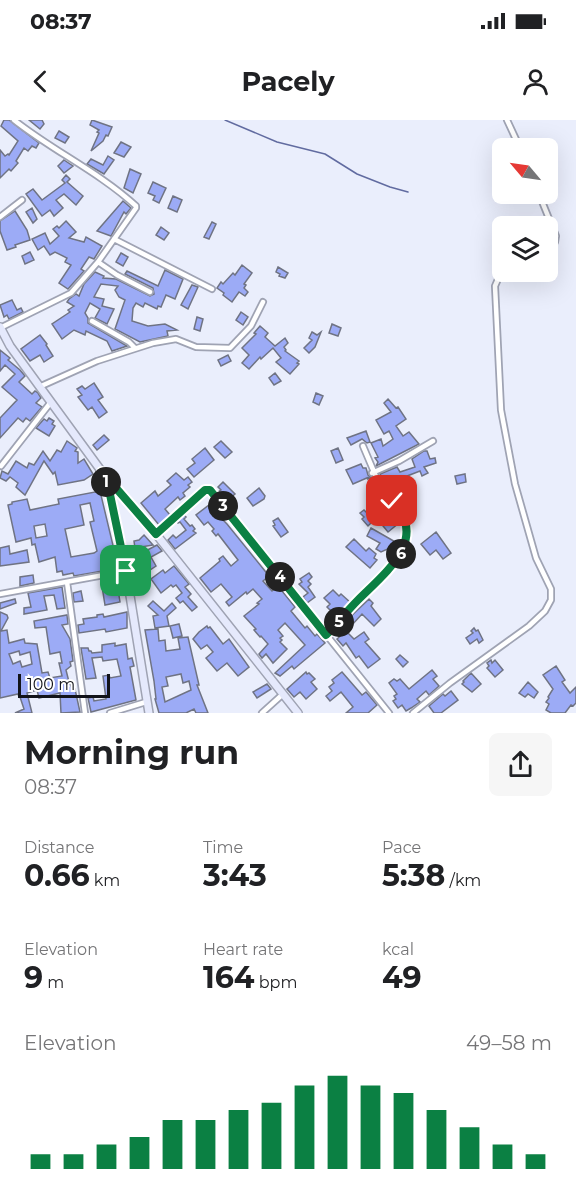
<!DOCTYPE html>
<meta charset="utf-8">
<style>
body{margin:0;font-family:Montserrat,sans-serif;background:#f6f6f6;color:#202124;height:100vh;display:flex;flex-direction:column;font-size:22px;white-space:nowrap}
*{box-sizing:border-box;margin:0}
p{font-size:20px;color:#757577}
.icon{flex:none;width:33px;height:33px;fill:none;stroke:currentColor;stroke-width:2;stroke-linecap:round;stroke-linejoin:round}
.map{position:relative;height:593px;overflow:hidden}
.side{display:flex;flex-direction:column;background:#fff;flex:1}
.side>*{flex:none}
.needle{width:39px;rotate:299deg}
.fabs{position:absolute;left:492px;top:18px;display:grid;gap:12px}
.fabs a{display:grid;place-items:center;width:66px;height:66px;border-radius:9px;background:#fff;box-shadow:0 6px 24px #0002;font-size:30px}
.scale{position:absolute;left:18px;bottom:15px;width:92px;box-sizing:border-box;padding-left:6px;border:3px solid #121319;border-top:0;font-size:16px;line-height:21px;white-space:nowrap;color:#121319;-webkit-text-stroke:4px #fff;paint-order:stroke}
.pin{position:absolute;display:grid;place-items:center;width:51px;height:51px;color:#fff;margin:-26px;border-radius:12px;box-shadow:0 3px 9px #0006}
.km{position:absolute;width:30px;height:30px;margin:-15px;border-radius:50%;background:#222;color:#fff;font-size:16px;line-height:30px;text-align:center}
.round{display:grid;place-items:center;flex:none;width:63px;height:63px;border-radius:9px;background:#f6f6f6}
.head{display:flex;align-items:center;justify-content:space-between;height:102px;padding:0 24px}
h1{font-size:33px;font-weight:700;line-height:45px}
.stats{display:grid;grid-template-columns:repeat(3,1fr);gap:9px;height:102px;padding:6px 24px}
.stats div{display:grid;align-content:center}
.stats b{font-size:30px;font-weight:700}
.stats small{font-size:16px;font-weight:400}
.stats p{font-size:16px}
.chart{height:168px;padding:12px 24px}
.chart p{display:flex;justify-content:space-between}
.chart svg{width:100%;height:108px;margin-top:6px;stroke:#0b8043;stroke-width:6}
.status{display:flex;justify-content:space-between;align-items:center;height:42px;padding:0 30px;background:#fff;direction:ltr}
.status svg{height:16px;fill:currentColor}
header{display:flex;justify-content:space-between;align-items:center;height:78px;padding:0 24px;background:#fff;font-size:27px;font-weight:700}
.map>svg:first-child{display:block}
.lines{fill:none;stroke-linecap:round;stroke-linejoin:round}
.stream{stroke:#616ba0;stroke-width:1.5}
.building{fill:#9cabf6;stroke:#6f7383;stroke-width:1.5;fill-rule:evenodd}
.street-casing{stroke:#9fa3b3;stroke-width:8}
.secondary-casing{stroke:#9fa3b3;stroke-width:10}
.street{stroke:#fff;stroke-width:4.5}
.secondary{stroke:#e5e9fc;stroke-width:7}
.route-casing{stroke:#fff;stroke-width:12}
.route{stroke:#0b8043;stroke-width:8}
</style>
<div class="status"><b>08:37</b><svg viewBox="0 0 49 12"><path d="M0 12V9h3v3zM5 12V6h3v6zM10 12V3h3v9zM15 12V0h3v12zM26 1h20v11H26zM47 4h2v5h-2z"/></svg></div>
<header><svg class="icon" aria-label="back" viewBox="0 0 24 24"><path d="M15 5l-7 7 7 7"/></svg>Pacely<svg class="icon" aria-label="person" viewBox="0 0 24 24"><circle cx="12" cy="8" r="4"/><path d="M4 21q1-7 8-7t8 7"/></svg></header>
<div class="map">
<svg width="576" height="593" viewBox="0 0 576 593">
<rect width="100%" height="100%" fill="#eaeefc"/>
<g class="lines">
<!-- stream -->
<path class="stream" d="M 225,0 L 277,22 L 325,34 L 357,54 L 390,67 L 408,72"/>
</g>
<!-- building -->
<path class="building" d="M 4,0 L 9,0 L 39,23 L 36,28 L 32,26 L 28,31 L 24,28 L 16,41 L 18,43 L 11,51 L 9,49 L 0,58 L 0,30 L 5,36 L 8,34 L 9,35 L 18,21 L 1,6 Z
M 29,0 L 42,0 L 44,4 L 40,9 Z
M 92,0 L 112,7 L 108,16 L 106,15 L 103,21 L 91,31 L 99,13 L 97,12 L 99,10 L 90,5 Z
M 59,11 L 69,17 L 65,23 L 55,18 Z
M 121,22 L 131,27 L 124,37 L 114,33 Z
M 108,36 L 114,40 L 104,54 L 87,44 L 91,39 L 103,45 Z
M 64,40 L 73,46 L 64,53 L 58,46 Z
M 130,49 L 141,54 L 133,73 L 124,68 Z
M 66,55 L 70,59 L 67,62 L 83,76 L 76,85 L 64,74 L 56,80 L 63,88 L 54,96 L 50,90 L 42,96 L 26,74 L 33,69 L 42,80 L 65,63 L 62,60 Z
M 153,62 L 166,68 L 159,83 L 153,80 L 155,76 L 148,73 Z
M 173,76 L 182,80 L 177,92 L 168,88 Z
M 123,81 L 131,88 L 126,94 L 124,92 L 111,116 L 97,111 Z
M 32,88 L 37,99 L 33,103 L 26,92 Z
M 15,91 L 27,110 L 30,120 L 15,125 L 16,127 L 7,130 L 0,111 L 0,101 Z
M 66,101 L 76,112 L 69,118 L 84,122 L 86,117 L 102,126 L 94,139 L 89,137 L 81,149 L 84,151 L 68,169 L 59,163 L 71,145 L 65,142 L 67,138 L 55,132 L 50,135 L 44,126 L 38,130 L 32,119 L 45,113 L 50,124 L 59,116 L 53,109 L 57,106 L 59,108 Z
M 212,102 L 216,104 L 209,119 L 204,117 Z
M 161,107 L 169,113 L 164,120 L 156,115 Z
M 30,132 L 34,140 L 25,144 L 22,136 Z
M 121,133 L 128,137 L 123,146 L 116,142 Z
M 242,145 L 252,153 L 244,164 L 246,165 L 244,168 L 248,172 L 245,176 L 239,172 L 232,182 L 223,175 L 224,173 L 217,168 L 221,162 L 223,164 L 233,153 L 235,155 Z
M 278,147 L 288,153 L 285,158 L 279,156 L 280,154 L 276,152 Z
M 165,150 L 183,159 L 175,179 L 166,175 L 161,187 L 158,186 L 157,189 L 145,183 L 143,187 L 136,183 L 133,188 L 132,201 L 148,206 L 165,204 L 177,210 L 167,211 L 168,216 L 140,222 L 115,209 L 125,180 L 119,177 L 115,170 L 118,166 L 101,164 L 94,177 L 104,179 L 102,186 L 114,189 L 107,204 L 95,198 L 100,189 L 90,183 L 85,193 L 88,198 L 88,203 L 127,226 L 112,231 L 107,221 L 86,211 L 85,215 L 74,210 L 62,219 L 52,204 L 70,192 L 68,190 L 74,186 L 67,182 L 69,179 L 76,174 L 79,176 L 84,164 L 95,152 L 104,156 L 103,158 L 116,159 L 150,176 L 154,174 L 153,168 L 125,154 L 127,151 L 158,166 Z
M 192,165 L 198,167 L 188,189 L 181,185 Z
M 12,180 L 17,190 L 21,188 L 23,192 L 9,199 L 7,195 L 4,197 L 0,185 Z
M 241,192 L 248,197 L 243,205 L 236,200 Z
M 197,197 L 203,199 L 200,211 L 194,209 Z
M 332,204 L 341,208 L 338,216 L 329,213 Z
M 260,206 L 268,213 L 265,217 L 275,226 L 285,218 L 288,223 L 284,227 L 286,230 L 285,231 L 299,241 L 297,243 L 299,244 L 290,254 L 276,242 L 281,238 L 273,228 L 261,239 L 260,237 L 249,249 L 242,243 L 249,235 L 242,228 L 256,214 L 254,213 Z
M 312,212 L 317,215 L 321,212 L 315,227 L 309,233 L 304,228 L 312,220 L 309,218 Z
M 40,215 L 47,224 L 46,225 L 53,236 L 44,242 L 40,235 L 30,241 L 21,229 Z
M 0,230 L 10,238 L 8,240 L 20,250 L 25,256 L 19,262 L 32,274 L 35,271 L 38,273 L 41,278 L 36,283 L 42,287 L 30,301 L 26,298 L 23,302 L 18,298 L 0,318 L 0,298 L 17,280 L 2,267 L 15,254 L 5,245 L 0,251 Z
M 228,235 L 231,241 L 221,246 L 218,240 Z
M 275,253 L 281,261 L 274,265 L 269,258 Z
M 94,263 L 103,277 L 98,280 L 107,292 L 99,298 L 92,287 L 88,290 L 78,277 L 82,275 L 77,269 L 82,266 L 85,269 Z
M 316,273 L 323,276 L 319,285 L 313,282 Z
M 388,279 L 396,288 L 398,287 L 406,299 L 396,306 L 403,316 L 409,312 L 419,324 L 376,346 L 378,342 L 375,338 L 378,337 L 371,323 L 381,319 L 383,326 L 393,319 L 389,311 L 384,314 L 376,300 L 391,292 L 384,283 Z
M 49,298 L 54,301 L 52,304 L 55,306 L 49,316 L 36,308 L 44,299 L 47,301 Z
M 366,311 L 370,322 L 367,323 L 362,319 L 351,325 L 347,318 Z
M 104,315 L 109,320 L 97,330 L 93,325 Z
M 67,321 L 77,328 L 75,331 L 78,332 L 78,343 L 84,339 L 93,354 L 84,360 L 58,365 L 55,352 L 53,354 L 44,341 L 25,375 L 16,367 L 18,363 L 10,357 L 6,361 L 0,358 L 2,351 L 8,354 L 16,341 L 27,348 L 29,343 L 34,345 L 43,331 L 50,341 L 57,330 L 61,332 Z
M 221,321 L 232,332 L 225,338 L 214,327 Z
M 205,328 L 214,340 L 194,357 L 187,349 L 195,343 L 192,339 Z
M 338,328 L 343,340 L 336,343 L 331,331 Z
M 424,331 L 427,331 L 430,339 L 435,338 L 436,343 L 424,347 L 428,353 L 422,356 L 420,351 L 402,358 L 400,360 L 399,371 L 393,370 L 394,364 L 387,367 L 380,354 L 397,347 L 400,352 L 415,347 L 412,339 Z
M 361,344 L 363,348 L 366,348 L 368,355 L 372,358 L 368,359 L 369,357 L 353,364 L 346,350 Z
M 176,353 L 184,360 L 188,357 L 192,362 L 188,365 L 190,367 L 183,373 L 185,376 L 180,380 L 178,377 L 165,389 L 170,395 L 159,405 L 141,383 L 155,371 L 158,376 L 171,365 L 167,361 Z
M 465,354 L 466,362 L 457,364 L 455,356 Z
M 223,362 L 235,374 L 229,379 L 226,376 L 223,379 L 218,372 L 221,370 L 218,367 Z
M 259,368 L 265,376 L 264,379 L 253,386 L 247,378 Z
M 100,371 L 116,438 L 113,439 L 114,449 L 74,456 L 73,453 L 63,455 L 62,451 L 57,452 L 55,437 L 39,442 L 35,424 L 32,425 L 31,418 L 16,422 L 8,385 L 12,384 L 12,382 L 27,379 L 30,390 L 59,384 L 58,379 ZM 90,383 L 94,401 L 90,402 L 97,431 L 94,433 L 71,437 L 65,409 L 84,405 L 80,385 ZM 45,404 L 47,416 L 36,418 L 34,406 Z
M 214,381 L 217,386 L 214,391 L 227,404 L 269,456 L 263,461 L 272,471 L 278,466 L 295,487 L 291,491 L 305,508 L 307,506 L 315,516 L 317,514 L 325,523 L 294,549 L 292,546 L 280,556 L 275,553 L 305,525 L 285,503 L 278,510 L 283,516 L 280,518 L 282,520 L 280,522 L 287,529 L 273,543 L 266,534 L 262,538 L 259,534 L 268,524 L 261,516 L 260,517 L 254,510 L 256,509 L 244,496 L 259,484 L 257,483 L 262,479 L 253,469 L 247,474 L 246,472 L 229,486 L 226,482 L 232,477 L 221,464 L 211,472 L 200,458 L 220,441 L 219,439 L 223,436 L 231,446 L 238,440 L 218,414 L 216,416 L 212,411 L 214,409 L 208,402 L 204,405 L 196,395 Z
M 384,387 L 399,403 L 388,412 L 374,395 Z
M 364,390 L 367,393 L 369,391 L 376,398 L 368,406 L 362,399 L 364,397 L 360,393 Z
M 184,395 L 186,397 L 184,399 L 190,406 L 192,405 L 195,409 L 193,411 L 196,413 L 175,429 L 168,420 L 173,415 L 176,418 L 186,410 L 180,402 L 178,403 L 177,401 Z
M 278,398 L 288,412 L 281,417 L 273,406 L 275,405 L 273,401 Z
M 371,408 L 399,424 L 396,429 L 392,427 L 381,432 L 376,429 L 380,423 L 367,416 Z
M 436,412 L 451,433 L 443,439 L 436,430 L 430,435 L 421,424 Z
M 144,415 L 153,425 L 135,428 L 134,421 L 139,420 Z
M 354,419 L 366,431 L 369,428 L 376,434 L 374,438 L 377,440 L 370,448 L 346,427 Z
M 157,425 L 162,431 L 151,437 L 156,446 L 147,452 L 136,436 Z
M 9,426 L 10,434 L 27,430 L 29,442 L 0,446 L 0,428 Z
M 174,446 L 189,464 L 185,467 L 191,474 L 188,477 L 197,487 L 192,491 L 183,481 L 180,483 L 176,478 L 182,473 L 176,465 L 173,467 L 171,465 L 161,473 L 151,459 L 163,450 L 165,453 Z
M 309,453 L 312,457 L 308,461 L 311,464 L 308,467 L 315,477 L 307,483 L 303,477 L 308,473 L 299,464 L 302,462 L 300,459 Z
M 33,455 L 34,463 L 20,466 L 20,457 Z
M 116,457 L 120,482 L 105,485 L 101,460 Z
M 62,467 L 65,488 L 57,489 L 54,475 L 44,476 L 47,490 L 24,494 L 24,488 L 31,487 L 28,473 Z
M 333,470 L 339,476 L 341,474 L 351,483 L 337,497 L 327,487 L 330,484 L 324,478 Z
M 81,471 L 83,481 L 74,482 L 73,473 Z
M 15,479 L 16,483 L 0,489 L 0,483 Z
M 369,479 L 373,483 L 371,486 L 381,499 L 374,506 L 362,494 L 352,505 L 347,500 Z
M 153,481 L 164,491 L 172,483 L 176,488 L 167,496 L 169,506 L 155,508 L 153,496 L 158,495 L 148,486 Z
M 0,492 L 7,495 L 8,498 L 1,511 L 7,510 L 9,523 L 24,519 L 25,523 L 37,524 L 42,553 L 48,552 L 50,558 L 62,556 L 59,543 L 62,543 L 60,532 L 50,534 L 46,507 L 35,508 L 34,501 L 67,495 L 68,504 L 62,505 L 70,519 L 73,541 L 70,542 L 71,546 L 66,550 L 69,562 L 73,570 L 75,569 L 80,592 L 61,593 L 60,573 L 39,578 L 37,570 L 27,573 L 32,593 L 15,593 L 24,589 L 20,577 L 19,577 L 18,574 L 0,578 ZM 19,531 L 20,535 L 30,532 L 32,544 L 22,547 L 20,541 L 13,544 L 9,534 Z
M 127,492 L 127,508 L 106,512 L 105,509 L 79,513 L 78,505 L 84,504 L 83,499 L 97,497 L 97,495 L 103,494 L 104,497 Z
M 179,504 L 182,516 L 173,518 L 170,506 Z
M 207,506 L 208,508 L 210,507 L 223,524 L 229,519 L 249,547 L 238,556 L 227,543 L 217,551 L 206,538 L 213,532 L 207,525 L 201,529 L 193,519 L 199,512 Z
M 474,508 L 476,511 L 478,510 L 483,520 L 479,523 L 477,519 L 470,524 L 466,518 L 473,513 L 471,511 Z
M 158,509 L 159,521 L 165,520 L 166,531 L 180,529 L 178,518 L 188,517 L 199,565 L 197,565 L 208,593 L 196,593 L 194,589 L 186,593 L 159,593 L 155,579 L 156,579 L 154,561 L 145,510 ZM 181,554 L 183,563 L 189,561 L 191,570 L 165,582 L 162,567 L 168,566 L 166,557 Z
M 346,511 L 354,519 L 364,512 L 369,519 L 365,522 L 380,539 L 368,548 L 359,536 L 356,538 L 346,523 L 343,526 L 337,519 Z
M 115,523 L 115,526 L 126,524 L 128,539 L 132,538 L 134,546 L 130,547 L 136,580 L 91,592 L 88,578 L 93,577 L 94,581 L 106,579 L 103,556 L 109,555 L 110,558 L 121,556 L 117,539 L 103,541 L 102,537 L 92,538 L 96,558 L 86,559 L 81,528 L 88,528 L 89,531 L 91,531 L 92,533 L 102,532 L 102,525 Z
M 400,535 L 408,542 L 403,547 L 396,539 Z
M 491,540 L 492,543 L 495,540 L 503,550 L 495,557 L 487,548 L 489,546 L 487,543 Z
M 556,546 L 565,560 L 562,562 L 570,573 L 576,567 L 576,583 L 573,586 L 571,585 L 565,593 L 551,593 L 546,590 L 549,584 L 546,582 L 549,578 L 548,577 L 553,569 L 543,555 Z
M 432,550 L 437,556 L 433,559 L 439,566 L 429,575 L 426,571 L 417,579 L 420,582 L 411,588 L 406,591 L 402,585 L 398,588 L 393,581 L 396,579 L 394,576 L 397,574 L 389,563 L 394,559 L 397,561 L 400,559 L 409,569 Z
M 306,552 L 307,554 L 309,553 L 315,559 L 311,562 L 317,569 L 306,579 L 300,572 L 294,577 L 287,569 Z
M 342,552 L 362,575 L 366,572 L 377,585 L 368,593 L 346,593 L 353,587 L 341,572 L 330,581 L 326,576 L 332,571 L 329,567 L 334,563 L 332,560 Z
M 471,553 L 481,564 L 472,572 L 462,564 L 464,562 L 463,561 Z
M 528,562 L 538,572 L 534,578 L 528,574 L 525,577 L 519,573 Z
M 267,564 L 271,569 L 257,578 L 253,572 Z
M 451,571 L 458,580 L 441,593 L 434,593 L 429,586 L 443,574 L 445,576 Z"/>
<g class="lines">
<!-- street casing -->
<g class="street-casing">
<path id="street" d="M 507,0 L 520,28
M 539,74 L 556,116 L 555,122 L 548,127
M 0,97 L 22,80
M 114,119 L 212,169
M 98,142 L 117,155 L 150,172
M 92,201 L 129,222 L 135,228
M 0,208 L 71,173 L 98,142 L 136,88 L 136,86 C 99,52 53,31 14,0
M 39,267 L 97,241 L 153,223 L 176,219 L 196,227 L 230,228 L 251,206 L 263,182
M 1,346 L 51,282
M 372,353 L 399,341 L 433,321
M 156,414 L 205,370 L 211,371 L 389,593
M 67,462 L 85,593
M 0,474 L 126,451
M 326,515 L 378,461 L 402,432 L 406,425 L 407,417 L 404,396 L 380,366 L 363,326
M 110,593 L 146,582
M 262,593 L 283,574
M 413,593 L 450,563 L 529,506 L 545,491 L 551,480 L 551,469 L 536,438 L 515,364 L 501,290 L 495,166 L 502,150"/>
</g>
<!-- secondary casing -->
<g class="secondary-casing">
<path id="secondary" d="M 0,207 L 10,226 L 102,352 L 108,365 L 126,451 L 149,593
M 106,356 L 156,414 L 298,593"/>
</g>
<!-- street -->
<use href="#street" class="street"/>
<!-- secondary -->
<use href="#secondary" class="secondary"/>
</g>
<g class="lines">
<!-- route casing -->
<g class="route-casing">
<path id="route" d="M 126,451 L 108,365 L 102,352 L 156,414 L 205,370 L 210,370 L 326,515 C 337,504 346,492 358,480 C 385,453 430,419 392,381"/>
</g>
<!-- route -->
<use href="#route" class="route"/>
</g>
</svg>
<div class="fabs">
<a><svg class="needle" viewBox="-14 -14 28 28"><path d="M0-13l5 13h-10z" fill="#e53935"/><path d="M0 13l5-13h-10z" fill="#757577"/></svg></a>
<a><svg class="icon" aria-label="layers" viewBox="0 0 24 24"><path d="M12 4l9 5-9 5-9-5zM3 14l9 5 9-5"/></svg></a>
</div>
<div class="scale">100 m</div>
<div class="pin" style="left:126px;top:451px;background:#1e9e55"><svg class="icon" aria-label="arrive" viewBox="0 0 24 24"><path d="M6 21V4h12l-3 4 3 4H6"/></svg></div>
<div class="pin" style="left:392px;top:381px;background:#d93025"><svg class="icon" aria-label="check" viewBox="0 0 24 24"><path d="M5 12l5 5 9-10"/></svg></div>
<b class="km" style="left:106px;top:362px">1</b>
<b class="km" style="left:223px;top:386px">3</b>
<b class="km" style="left:280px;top:457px">4</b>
<b class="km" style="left:339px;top:502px">5</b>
<b class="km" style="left:401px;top:434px">6</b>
</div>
<section class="side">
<div class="head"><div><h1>Morning run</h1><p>08:37</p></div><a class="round"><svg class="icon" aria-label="share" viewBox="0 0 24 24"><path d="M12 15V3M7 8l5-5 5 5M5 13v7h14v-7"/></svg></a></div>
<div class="stats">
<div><p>Distance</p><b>0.66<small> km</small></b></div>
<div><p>Time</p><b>3:43</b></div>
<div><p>Pace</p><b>5:38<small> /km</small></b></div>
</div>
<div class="stats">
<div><p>Elevation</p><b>9<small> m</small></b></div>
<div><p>Heart rate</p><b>164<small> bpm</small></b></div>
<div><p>kcal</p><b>49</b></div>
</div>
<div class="chart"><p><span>Elevation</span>49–58 m</p>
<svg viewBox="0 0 160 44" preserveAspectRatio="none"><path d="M5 44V38M15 44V38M25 44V34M35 44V31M45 44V24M55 44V24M65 44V20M75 44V17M85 44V10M95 44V6M105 44V10M115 44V13M125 44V20M135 44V27M145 44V34M155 44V38"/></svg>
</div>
</section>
